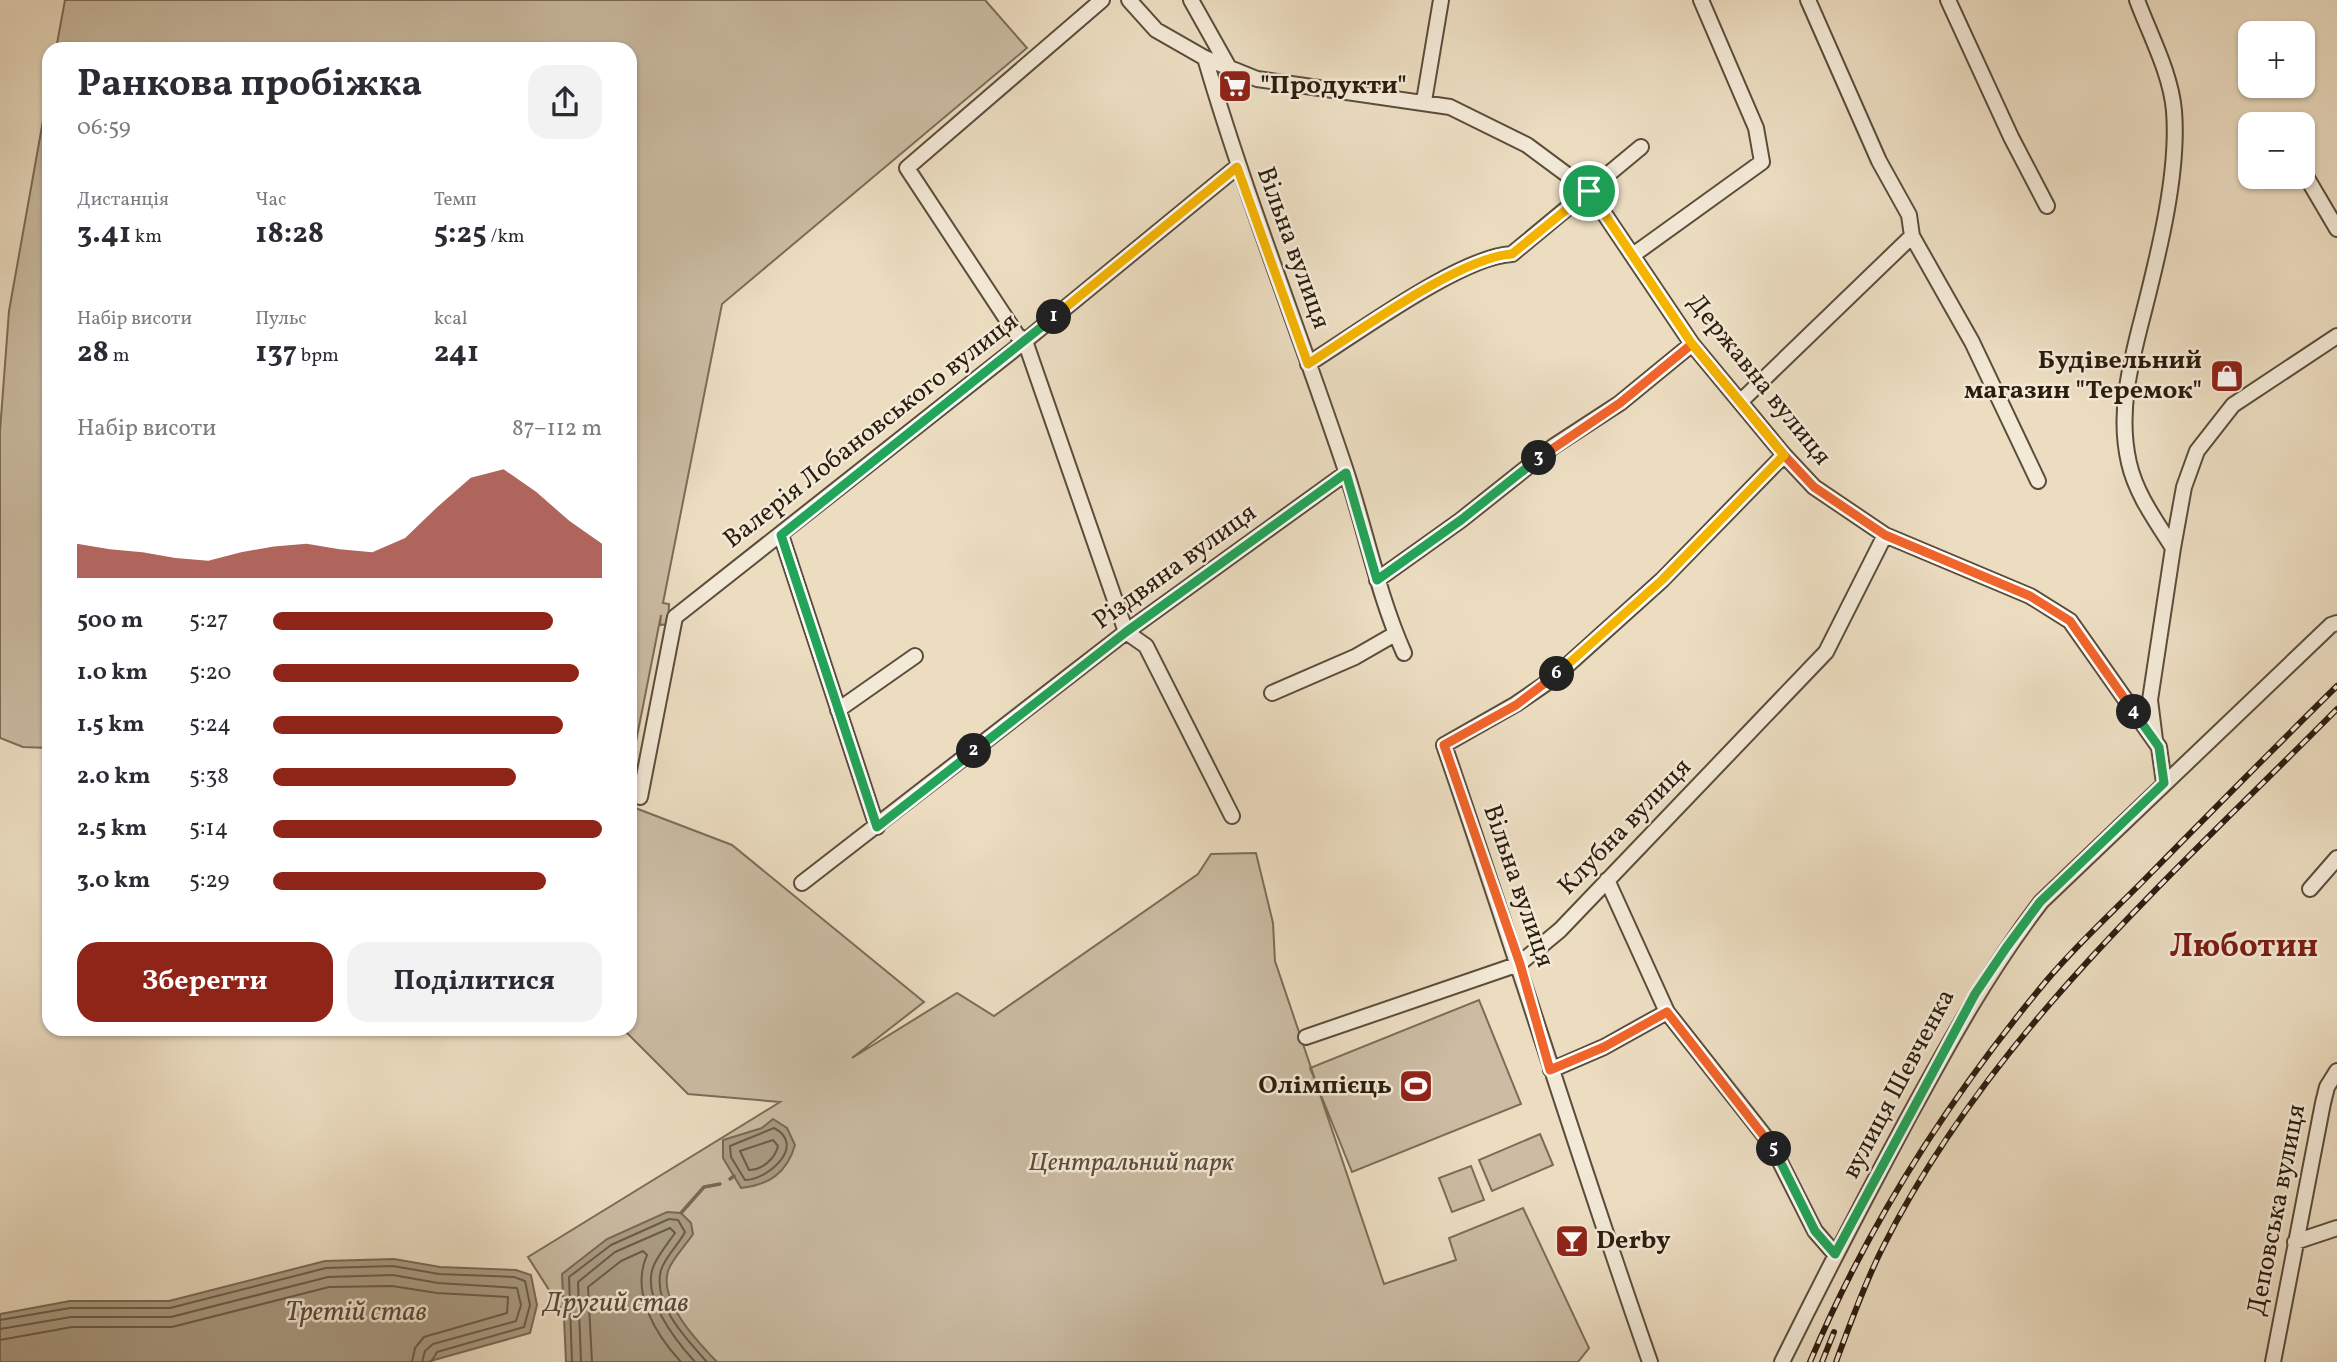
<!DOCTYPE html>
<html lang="uk">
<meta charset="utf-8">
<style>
body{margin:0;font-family:Vollkorn,serif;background:#f2f2f3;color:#2b2b33;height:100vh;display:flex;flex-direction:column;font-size:26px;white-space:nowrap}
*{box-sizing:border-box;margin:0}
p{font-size:23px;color:#7c7c81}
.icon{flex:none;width:38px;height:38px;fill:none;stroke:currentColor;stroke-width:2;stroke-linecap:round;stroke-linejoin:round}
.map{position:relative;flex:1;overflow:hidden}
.side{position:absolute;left:42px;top:42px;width:595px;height:994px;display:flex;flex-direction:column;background:#fff;border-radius:21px;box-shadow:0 2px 5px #0004}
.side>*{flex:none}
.tools{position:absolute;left:2238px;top:21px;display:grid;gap:14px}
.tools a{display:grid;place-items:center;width:77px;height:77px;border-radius:14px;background:#fff;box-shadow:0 2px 5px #0004;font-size:35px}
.pin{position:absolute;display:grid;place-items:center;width:60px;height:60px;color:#fff;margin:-30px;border:4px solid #fff;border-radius:50%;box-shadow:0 2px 7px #0007}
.km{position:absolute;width:35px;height:35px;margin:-18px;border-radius:50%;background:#222;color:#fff;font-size:19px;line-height:35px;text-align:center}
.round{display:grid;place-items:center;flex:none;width:74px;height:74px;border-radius:21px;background:#f2f2f3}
.overview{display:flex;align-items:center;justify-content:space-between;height:119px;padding:0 35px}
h1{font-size:38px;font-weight:700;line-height:52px}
.stats{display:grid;grid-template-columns:repeat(3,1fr);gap:10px;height:119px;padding:7px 35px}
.stats div{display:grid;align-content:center}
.stats b{font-size:30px;font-weight:700}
.stats small{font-size:19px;font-weight:400}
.stats p{font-size:19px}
.chart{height:196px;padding:14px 35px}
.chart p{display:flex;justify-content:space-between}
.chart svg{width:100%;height:126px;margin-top:7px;fill:#8f2418;opacity:.7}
.button{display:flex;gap:14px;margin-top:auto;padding:14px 35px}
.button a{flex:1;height:80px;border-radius:21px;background:#8f2418;color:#fff;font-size:28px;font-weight:700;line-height:80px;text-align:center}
.button a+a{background:#f2f2f3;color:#2b2b33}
ul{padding:0 35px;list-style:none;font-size:23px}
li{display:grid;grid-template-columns:112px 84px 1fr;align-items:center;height:52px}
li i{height:18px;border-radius:9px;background:#8f2418}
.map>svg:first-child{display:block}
.green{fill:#cbbca3;stroke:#7b6c58;stroke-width:2}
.water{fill:#aa9c84;stroke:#776955;stroke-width:2}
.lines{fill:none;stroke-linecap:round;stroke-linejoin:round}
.shore{stroke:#6a5c49;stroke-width:2}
.stream{stroke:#776955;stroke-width:3.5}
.minor-casing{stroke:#5b4d3b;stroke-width:18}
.minor{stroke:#f3e9d7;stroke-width:14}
.rail-casing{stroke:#2b1d0e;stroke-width:6}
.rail{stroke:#f3e9d7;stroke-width:3.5;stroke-dasharray:10;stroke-linecap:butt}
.split-1-casing{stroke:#fff;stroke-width:14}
.split-2-casing{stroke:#fff;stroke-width:14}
.split-3-casing{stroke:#fff;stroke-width:14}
.split-4-casing{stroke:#fff;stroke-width:14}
.split-5-casing{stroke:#fff;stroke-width:14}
.split-6-casing{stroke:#fff;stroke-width:14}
.split-7-casing{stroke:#fff;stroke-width:14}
.split-1{stroke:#f5b400;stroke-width:9}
.split-2{stroke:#22a559;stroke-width:9}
.split-3{stroke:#22a559;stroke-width:9}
.split-4{stroke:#f0652b;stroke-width:9}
.split-5{stroke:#22a559;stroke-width:9}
.split-6{stroke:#f0652b;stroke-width:9}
.split-7{stroke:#f5b400;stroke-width:9}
.labels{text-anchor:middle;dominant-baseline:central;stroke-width:5;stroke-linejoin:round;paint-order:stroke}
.poi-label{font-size:26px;font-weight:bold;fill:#2b1d0e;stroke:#f3e9d7;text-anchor:start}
.street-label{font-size:26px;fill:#2b1d0e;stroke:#f3e9d7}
.park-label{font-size:26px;font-style:italic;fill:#5b4d3b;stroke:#f3e9d7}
.water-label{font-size:28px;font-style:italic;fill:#574937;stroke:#f3e9d7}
.district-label{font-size:33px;font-weight:bold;fill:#7a1f14;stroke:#f3e9d7}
</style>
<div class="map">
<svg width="2337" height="1362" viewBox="0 0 2337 1362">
<rect width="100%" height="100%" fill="#ecddc1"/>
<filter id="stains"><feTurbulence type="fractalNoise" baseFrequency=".00286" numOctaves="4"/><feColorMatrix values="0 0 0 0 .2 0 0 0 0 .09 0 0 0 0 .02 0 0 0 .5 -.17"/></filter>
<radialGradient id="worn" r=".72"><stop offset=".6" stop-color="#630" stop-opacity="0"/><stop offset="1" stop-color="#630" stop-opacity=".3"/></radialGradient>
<!-- green -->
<path class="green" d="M 65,0 L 985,0 L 1027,48 L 722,304 L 663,603 L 669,604 L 668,624 L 660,625 L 661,615 L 630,772 L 630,49 L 56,49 Z
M 49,87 L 49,748 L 23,747 L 0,738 L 0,431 L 9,311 Z
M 630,806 L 732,845 L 924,1002 L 852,1058 L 957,993 L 994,1016 L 1198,874 L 1211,854 L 1256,853 L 1273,923 L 1275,961 L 1384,1284 L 1456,1260 L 1449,1238 L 1523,1208 L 1589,1348 L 1578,1362 L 595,1362 L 528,1257 L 780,1102 L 688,1094 L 623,1029 L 630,1029 Z
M 1479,1000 L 1521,1104 L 1352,1172 L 1310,1068 Z
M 1540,1134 L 1553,1165 L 1492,1191 L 1479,1160 Z
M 1471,1166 L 1484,1200 L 1452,1212 L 1439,1178 Z"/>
<!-- water -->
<path class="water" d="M 773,1119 L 787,1128 L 795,1145 C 787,1173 769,1185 741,1188 L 723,1158 L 723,1140 L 762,1128 Z
M 667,1212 L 681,1213 L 691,1223 L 693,1234 C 686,1245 672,1259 668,1271 C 659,1302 698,1342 717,1362 L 566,1362 L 562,1274 L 607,1239 Z
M 394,1259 L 440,1267 L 516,1270 L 531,1275 L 537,1305 L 530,1333 L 427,1362 L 0,1362 L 0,1314 L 70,1301 L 169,1301 L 325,1261 Z"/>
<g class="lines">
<!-- shore -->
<path class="shore" d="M 774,1128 C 807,1145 768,1180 745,1180 L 731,1157 L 730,1146 Z
M 773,1140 L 778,1146 C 775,1159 762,1170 749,1170 L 740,1151 Z
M 0,1320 L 70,1308 L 170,1308 L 326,1268 L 393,1266 L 439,1274 L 514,1277 L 525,1281 L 530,1305 L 524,1327 L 437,1352 L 431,1362
M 0,1329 L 71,1317 L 171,1317 L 328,1277 L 393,1275 L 438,1283 L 517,1288 L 521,1305 L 516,1321 L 433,1344 L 425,1351 L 422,1362
M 0,1340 L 72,1327 L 172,1327 L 329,1287 L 392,1286 L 437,1293 L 508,1297 L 507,1313 L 424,1337 L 415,1348 L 412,1362
M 572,1362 L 569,1277 L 611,1245 L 669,1219 L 678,1220 L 685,1232 C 679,1244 665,1257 661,1270 C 652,1304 687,1340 707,1362
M 581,1362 L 578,1282 L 615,1252 L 670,1228 L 675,1233 C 668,1243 659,1254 654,1265 C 640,1296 676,1341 695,1362
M 592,1362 L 588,1287 L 621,1261 L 643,1251 L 647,1255 C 630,1293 656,1335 681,1362"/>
<!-- stream -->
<path class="stream" d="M 730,1179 L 734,1176
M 681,1213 L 704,1187 L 720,1184"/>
<!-- minor casing -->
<g class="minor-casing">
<path id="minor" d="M 1102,0 L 907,168 L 1017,335 L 1025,341 L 1126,632 L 1146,646 L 1232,816
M 1129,0 L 1156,30 L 1205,58 L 1257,79 L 1450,107 L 1527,145 L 1589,191 L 1692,344 L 1784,455 L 1814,487 L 1885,535 L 2030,596 L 2070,621 L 2159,747 L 2164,783
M 1191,0 L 1228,66
M 1948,0 L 2011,137 L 2047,206
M 2137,0 C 2150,35 2171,74 2174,111 C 2179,172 2159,252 2144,311 C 2131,361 2117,412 2129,463 C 2136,494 2156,521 2173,548
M 1205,58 C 1246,198 1300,333 1346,471 C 1366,532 1378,594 1404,653
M 1424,101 L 1441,0
M 2307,178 L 2337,229
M 1912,236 L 1972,342 L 2038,481
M 1633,255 L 1762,162 L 1756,128 L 1701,0
M 1308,364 C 1355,335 1461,256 1512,254 L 1641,147
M 1740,402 L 1912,236 L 1909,215 L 1879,161 L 1808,0
M 781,535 L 877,827
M 1377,580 L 1461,520 L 1554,446 L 1620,403 L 1692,344
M 1272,693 L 1355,657 L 1395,634
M 838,710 L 915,656
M 2155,740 L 2150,700 L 2173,548 L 2184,487 L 2197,451 L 2233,405 L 2337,336
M 640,797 L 675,617 L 1025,341 L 1237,167
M 1607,880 L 1667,1012 L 1771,1144 L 1815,1231 L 1835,1254
M 802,883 L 1126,632 L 1346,473
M 2310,889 L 2337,858
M 1306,1037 L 1519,964 L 1560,930 L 1826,652 L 1885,535
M 1551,1070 L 1604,1047 L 1667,1012
M 2295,1242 L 2337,1228
M 1650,1362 C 1578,1157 1515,950 1444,745 L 1516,704 L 1551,680 L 1662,580 L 1784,455
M 1782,1362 C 1822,1281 1864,1200 1907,1120 C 1949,1043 1987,973 2041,902 L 2331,625 L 2337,623
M 2273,1362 L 2323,1103 L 2327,1087 L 2337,1071"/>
</g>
<!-- minor -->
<use href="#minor" class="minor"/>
<!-- rail casing -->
<g class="rail-casing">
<path id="rail" d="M 1810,1362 C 1868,1224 1951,1095 2047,980 C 2078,943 2116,909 2150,874 C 2212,811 2274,748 2337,686
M 1822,1362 L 1834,1332
M 1836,1362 C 1850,1324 1864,1285 1882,1249 C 1989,1035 2171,877 2337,709"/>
</g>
<!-- rail -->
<use href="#rail" class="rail"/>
</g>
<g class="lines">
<!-- split-1 casing -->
<g class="split-1-casing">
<path id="split-1" d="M 1054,317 L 1237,167 L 1308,364 C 1355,334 1460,257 1512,254 L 1589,191"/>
</g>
<!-- split-2 casing -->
<g class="split-2-casing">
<path id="split-2" d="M 974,751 L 877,827 L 781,535 L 1054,317"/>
</g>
<!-- split-3 casing -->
<g class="split-3-casing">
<path id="split-3" d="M 974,751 L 1126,632 L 1346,473 L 1377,580 L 1461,520 L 1539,458"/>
</g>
<!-- split-4 casing -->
<g class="split-4-casing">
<path id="split-4" d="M 1539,458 L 1620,403 L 1692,344 L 1784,455 L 1814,487 L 1885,535 L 2030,596 L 2070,621 L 2134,712"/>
</g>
<!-- split-5 casing -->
<g class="split-5-casing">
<path id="split-5" d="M 1774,1149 L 1815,1231 L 1835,1254 L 1975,994 L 2006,948 L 2040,902 L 2164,783 L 2159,747 L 2134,712"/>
</g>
<!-- split-6 casing -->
<g class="split-6-casing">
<path id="split-6" d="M 1557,674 L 1516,705 L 1444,745 L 1520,964 L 1550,1070 L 1604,1047 L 1667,1012 L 1774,1149"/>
</g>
<!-- split-7 casing -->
<g class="split-7-casing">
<path id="split-7" d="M 1557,674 L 1662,580 L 1784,455 L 1692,344 L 1589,191"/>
</g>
<!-- split-1 -->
<use href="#split-1" class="split-1"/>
<!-- split-2 -->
<use href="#split-2" class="split-2"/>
<!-- split-3 -->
<use href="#split-3" class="split-3"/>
<!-- split-4 -->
<use href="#split-4" class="split-4"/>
<!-- split-5 -->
<use href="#split-5" class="split-5"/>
<!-- split-6 -->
<use href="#split-6" class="split-6"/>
<!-- split-7 -->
<use href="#split-7" class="split-7"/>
</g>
<!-- icons -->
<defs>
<g id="supermarket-square" transform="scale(1.75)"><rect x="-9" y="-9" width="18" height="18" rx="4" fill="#8f2418" stroke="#f3e9d7"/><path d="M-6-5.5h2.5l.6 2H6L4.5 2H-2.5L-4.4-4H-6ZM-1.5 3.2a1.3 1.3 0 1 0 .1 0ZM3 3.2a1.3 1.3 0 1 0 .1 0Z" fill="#fff"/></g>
<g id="shop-square" transform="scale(1.75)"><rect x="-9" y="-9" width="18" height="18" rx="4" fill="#8f2418" stroke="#f3e9d7"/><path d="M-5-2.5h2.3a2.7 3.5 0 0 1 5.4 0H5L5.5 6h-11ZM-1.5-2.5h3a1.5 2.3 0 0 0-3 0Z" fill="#fff"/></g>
<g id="stadium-square" transform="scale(1.75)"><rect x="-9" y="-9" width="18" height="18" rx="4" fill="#8f2418" stroke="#f3e9d7"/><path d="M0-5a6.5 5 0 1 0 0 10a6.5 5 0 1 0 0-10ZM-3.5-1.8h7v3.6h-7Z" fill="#fff"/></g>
<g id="bar-square" transform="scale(1.75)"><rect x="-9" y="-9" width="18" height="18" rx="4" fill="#8f2418" stroke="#f3e9d7"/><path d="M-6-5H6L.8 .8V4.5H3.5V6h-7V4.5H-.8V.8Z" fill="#fff"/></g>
</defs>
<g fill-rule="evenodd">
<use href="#supermarket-square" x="1235" y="86"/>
<use href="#shop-square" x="2227" y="376"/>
<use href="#stadium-square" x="1416" y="1086"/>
<use href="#bar-square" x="1572" y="1241"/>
</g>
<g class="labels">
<!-- poi labels -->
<g class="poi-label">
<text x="1260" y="86">"Продукти"</text>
<text x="2202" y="361" text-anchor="end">Будівельний<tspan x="2202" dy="30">магазин "Теремок"</tspan></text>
<text x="1392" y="1086" text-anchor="end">Олімпієць</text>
<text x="1596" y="1241">Derby</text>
</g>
<!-- street labels -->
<g class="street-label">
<text transform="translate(1293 248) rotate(70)">Вільна вулиця</text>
<text transform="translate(1759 380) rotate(51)">Державна вулиця</text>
<text transform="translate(871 431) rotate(-38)">Валерія Лобановського вулиця</text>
<text transform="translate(1175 567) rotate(-36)">Різдвяна вулиця</text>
<text transform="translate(1625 827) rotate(-46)">Клубна вулиця</text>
<text transform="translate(1518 886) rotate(71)">Вільна вулиця</text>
<text transform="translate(1899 1084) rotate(-62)">вулиця Шевченка</text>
<text transform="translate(2277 1210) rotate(-79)">Деповська вулиця</text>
</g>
<!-- park labels -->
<g class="park-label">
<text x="1131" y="1163">Центральний парк</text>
</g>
<!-- water labels -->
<g class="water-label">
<text x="616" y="1303">Другий став</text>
<text x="356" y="1312">Третій став</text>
</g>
<!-- district labels -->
<g class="district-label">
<text x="2244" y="948">Люботин</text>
</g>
</g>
<rect width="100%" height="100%" filter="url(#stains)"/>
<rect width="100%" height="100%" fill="url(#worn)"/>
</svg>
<div class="tools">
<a>+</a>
<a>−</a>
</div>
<div class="pin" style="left:1589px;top:191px;background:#1e9e55"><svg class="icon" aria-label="arrive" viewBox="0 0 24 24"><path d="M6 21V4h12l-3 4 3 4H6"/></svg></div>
<b class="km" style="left:1054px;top:317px">1</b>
<b class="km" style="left:974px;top:751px">2</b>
<b class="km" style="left:1539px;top:458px">3</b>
<b class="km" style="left:2134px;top:712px">4</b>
<b class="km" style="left:1774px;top:1149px">5</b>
<b class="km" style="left:1557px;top:674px">6</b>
<section class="side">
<div class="overview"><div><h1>Ранкова пробіжка</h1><p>06:59</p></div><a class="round"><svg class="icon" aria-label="share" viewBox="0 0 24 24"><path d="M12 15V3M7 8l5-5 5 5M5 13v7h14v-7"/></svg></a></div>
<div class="stats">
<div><p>Дистанція</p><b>3.41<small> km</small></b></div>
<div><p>Час</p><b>18:28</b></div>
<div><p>Темп</p><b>5:25<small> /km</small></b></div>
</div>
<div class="stats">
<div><p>Набір висоти</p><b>28<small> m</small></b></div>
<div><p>Пульс</p><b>137<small> bpm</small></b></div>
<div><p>kcal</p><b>241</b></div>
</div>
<div class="chart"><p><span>Набір висоти</span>87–112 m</p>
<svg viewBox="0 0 160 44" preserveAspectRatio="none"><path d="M0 44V32L10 34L20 35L30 37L40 38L50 35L60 33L70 32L80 34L90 35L100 30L110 19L120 9L130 6L140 14L150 24L160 32V44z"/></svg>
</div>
<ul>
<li><b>500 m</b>5:27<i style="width:85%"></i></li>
<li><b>1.0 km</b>5:20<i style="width:93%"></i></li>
<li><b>1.5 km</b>5:24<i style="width:88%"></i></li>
<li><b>2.0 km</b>5:38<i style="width:74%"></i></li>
<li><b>2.5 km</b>5:14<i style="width:100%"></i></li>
<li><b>3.0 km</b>5:29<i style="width:83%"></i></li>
</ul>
<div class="button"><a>Зберегти</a><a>Поділитися</a></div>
</section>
</div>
